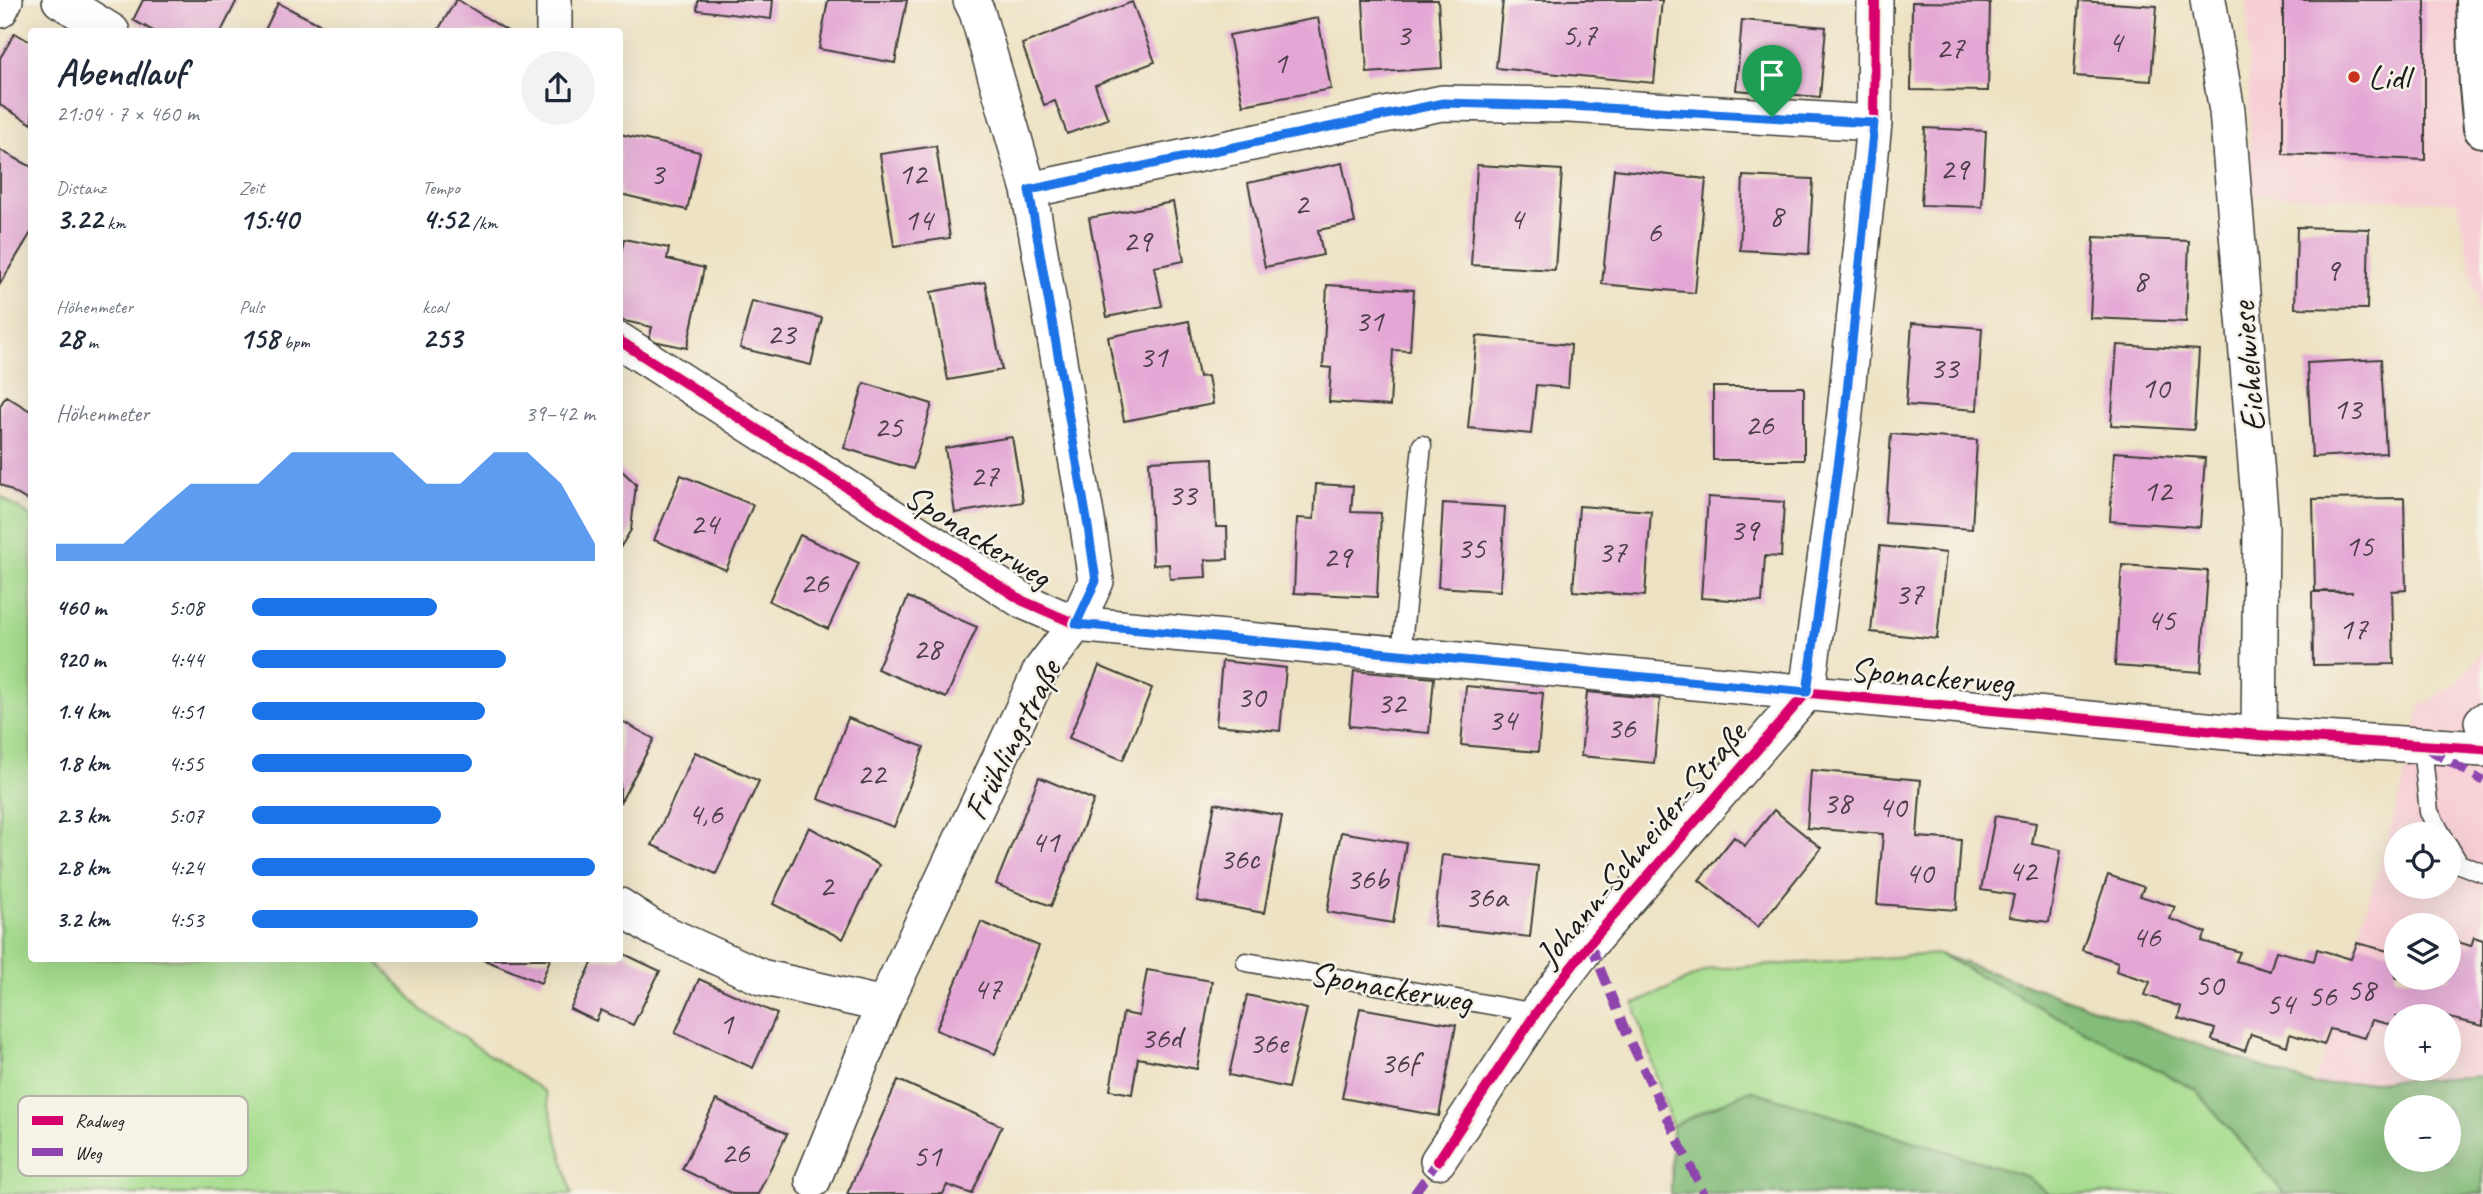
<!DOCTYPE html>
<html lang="de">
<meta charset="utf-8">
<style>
body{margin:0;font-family:Caveat,sans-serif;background:#f2f2f3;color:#1f2937;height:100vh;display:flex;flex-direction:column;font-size:26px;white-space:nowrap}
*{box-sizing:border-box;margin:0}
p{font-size:23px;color:#747a83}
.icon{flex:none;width:38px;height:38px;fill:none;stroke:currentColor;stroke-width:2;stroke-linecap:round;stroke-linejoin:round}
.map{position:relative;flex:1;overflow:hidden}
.drawer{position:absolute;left:28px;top:28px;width:595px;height:934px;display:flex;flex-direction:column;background:#fff;border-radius:7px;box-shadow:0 7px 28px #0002}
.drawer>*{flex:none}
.tools{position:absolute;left:2384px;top:822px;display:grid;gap:14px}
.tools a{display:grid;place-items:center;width:77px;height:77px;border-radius:50%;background:#fff;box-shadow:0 7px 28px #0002;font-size:35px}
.pin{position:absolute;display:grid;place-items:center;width:60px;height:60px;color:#fff;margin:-72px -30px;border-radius:50% 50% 50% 0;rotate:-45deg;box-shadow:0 0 7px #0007}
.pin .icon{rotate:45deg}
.round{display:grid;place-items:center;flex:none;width:74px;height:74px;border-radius:37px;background:#f2f2f3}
.head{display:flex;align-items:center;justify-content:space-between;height:119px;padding:0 28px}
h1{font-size:38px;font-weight:800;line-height:52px}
.metrics{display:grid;grid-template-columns:repeat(3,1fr);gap:10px;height:119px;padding:7px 28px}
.metrics div{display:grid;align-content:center}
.metrics b{font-size:30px;font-weight:800}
.metrics small{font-size:19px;font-weight:400}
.metrics p{font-size:19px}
.chart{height:196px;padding:14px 28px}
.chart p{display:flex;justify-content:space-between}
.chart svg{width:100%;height:126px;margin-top:7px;fill:#1a73e8;opacity:.7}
ul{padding:0 28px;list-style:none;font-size:23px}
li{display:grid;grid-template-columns:112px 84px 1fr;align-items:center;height:52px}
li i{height:18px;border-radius:9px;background:#1a73e8}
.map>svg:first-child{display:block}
.built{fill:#f7cfd5;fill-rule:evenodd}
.green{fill:#a6dd8e;stroke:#617c55;stroke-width:2}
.forest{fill:#84bc79;stroke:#506c4a;stroke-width:2;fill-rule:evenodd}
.building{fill:#e4a7d5}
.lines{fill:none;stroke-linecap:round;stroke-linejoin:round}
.service-casing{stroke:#3b3a35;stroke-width:21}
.minor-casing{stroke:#3b3a35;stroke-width:38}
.secondary-casing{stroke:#3b3a35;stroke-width:42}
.service{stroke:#fff;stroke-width:18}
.minor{stroke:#fff;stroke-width:35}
.secondary{stroke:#fff;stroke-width:38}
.quiet{stroke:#8e44ad;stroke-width:9;stroke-dasharray:18 9;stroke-linecap:butt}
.cycleway-casing{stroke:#f7f3e8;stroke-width:15}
.cycleway{stroke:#d6006c;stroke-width:10}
.route-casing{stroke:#fff;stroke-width:14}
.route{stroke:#1a73e8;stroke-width:9}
.poi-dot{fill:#c8321e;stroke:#f7f3e8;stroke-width:2.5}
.labels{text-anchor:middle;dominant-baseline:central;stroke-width:5;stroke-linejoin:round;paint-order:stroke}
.number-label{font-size:32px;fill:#4e3f4a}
.poi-label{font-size:35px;fill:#1c1c1c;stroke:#f7f3e8;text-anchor:start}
.street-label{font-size:35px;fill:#1c1c1c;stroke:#f7f3e8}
.key{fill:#f7f3e8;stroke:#b5b2ab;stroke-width:2}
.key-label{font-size:19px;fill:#1c1c1c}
</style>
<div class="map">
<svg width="2483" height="1194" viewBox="0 0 2483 1194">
<rect width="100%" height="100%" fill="#f7f3e8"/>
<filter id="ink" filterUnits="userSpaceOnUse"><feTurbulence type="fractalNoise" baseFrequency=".0143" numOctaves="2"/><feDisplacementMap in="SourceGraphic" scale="14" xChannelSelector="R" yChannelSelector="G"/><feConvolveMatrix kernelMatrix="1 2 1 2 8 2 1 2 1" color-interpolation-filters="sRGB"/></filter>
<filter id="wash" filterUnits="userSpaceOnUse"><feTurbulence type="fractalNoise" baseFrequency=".00686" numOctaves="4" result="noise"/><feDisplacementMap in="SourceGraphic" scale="28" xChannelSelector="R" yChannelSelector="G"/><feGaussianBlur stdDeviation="1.57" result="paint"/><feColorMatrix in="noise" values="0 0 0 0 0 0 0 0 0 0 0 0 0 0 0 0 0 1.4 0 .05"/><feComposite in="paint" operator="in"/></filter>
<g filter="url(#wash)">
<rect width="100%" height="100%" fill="#ede2c3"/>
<!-- built -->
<path class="built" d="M 2247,0 L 2483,0 L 2483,333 L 2458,202 L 2251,195 Z
M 2483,649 L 2483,1075 L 2314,1085 L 2402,789 L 2420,707 L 2459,682 ZM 2396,835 L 2448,835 L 2448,887 L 2396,887 ZM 2396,926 L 2448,926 L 2448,978 L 2396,978 ZM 2396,1017 L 2448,1017 L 2448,1069 L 2396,1069 Z"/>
<!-- green -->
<path class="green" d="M 0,496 L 31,517 L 32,959 L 375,959 L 422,1010 L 545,1092 L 572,1194 L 0,1194 Z
M 1939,954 L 2196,1090 L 2285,1194 L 2048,1194 L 2028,1177 L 1750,1090 L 1672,1126 L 1634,1004 L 1710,969 Z"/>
<!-- forest -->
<path class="forest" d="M 1939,954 L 2314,1085 L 2483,1076 L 2483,1194 L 2285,1194 L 2196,1090 ZM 2396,1108 L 2448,1108 L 2448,1160 L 2396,1160 Z
M 1750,1090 L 2028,1177 L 2048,1194 L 1671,1194 L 1672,1126 Z"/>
<g id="blocks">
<!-- building -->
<path class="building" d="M 143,0 L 237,0 L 221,32 L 155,32 L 133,20 Z
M 456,0 L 458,0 L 509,32 L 437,32 Z
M 698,0 L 773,0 L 771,19 L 697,10 Z
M 828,0 L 907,0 L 895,63 L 819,49 Z
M 1363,0 L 1438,0 L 1442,68 L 1367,73 Z
M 1503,0 L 1662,0 L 1654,83 L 1496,68 Z
M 2283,0 L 2425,0 L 2425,160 L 2283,154 Z
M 2079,1 L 2157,6 L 2151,81 L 2074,76 Z
M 1132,2 L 1155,62 L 1095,85 L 1108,119 L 1067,134 L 1055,101 L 1044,105 L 1022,44 Z
M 1912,2 L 1990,3 L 1988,91 L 1911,90 Z
M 278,3 L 335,32 L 264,32 Z
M 1318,18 L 1331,89 L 1243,105 L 1229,35 Z
M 1742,20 L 1826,27 L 1820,97 L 1736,90 Z
M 15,33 L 32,43 L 32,124 L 0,105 L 0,58 Z
M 1925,128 L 1986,131 L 1982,207 L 1921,205 Z
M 620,134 L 700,152 L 687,210 L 620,194 Z
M 936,146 L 950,238 L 894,246 L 880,154 Z
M 0,150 L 32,167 L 32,231 L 0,284 Z
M 1342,163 L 1355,223 L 1318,230 L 1323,255 L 1265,267 L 1248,183 Z
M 1477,165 L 1562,170 L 1555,270 L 1471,265 Z
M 1614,169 L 1706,179 L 1695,293 L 1602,284 Z
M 1743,176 L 1813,179 L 1809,254 L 1740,250 Z
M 1173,202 L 1184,261 L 1154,267 L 1162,306 L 1107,317 L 1089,218 Z
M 2297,227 L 2369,229 L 2367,309 L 2295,308 Z
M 2094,237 L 2189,241 L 2186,322 L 2090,318 Z
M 624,239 L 669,248 L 667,259 L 704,268 L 687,348 L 649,340 L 652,327 L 620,320 L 620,259 Z
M 985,282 L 1002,370 L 948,380 L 931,292 Z
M 1327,285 L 1414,290 L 1410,351 L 1393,350 L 1390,406 L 1329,402 L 1331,368 L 1323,367 Z
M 752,301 L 822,318 L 811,365 L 740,348 Z
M 1189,321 L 1199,377 L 1208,376 L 1213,404 L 1124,421 L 1108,337 Z
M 1912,323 L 1982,328 L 1977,410 L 1906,405 Z
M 1477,336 L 1571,345 L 1568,388 L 1536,385 L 1531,434 L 1468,428 Z
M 2117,345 L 2199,350 L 2194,430 L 2111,425 Z
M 2381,359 L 2386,453 L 2312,457 L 2307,363 Z
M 864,383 L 932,404 L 913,469 L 844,448 Z
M 1713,387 L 1804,387 L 1804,460 L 1713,460 Z
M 6,396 L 32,412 L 32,503 L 0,484 L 0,406 Z
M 1891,434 L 1977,440 L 1972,529 L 1885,523 Z
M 1012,437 L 1023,502 L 955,513 L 945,448 Z
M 2114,452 L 2205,458 L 2200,527 L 2110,521 Z
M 1213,458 L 1216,527 L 1227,527 L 1228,559 L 1205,560 L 1206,577 L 1170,579 L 1169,564 L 1153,565 L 1149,461 Z
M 620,469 L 636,484 L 631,530 L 620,548 Z
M 681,475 L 753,505 L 726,570 L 654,540 Z
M 1316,484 L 1353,486 L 1351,512 L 1381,513 L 1377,597 L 1294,593 L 1297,518 L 1314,519 Z
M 1708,497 L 1784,502 L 1781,557 L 1765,556 L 1762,602 L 1701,598 Z
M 2404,498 L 2406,590 L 2392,591 L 2394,664 L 2313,665 L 2312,592 L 2353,592 L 2315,591 L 2313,499 Z
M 1443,503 L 1505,507 L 1500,591 L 1438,587 Z
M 1579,506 L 1651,511 L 1645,596 L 1573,591 Z
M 800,535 L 859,563 L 828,629 L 769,601 Z
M 1880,546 L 1946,553 L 1937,639 L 1871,632 Z
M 2122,565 L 2208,571 L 2201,672 L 2115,666 Z
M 908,597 L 977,627 L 946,698 L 877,669 Z
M 1222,661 L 1286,668 L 1280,731 L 1216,725 Z
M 1099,666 L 1152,688 L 1123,760 L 1069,738 Z
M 1354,671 L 1434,678 L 1429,733 L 1349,726 Z
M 1466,686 L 1543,693 L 1538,752 L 1461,745 Z
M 1587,692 L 1660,699 L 1654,763 L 1581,756 Z
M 848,718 L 924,747 L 894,827 L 818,799 Z
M 620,720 L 654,739 L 620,803 Z
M 695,752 L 759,781 L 716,874 L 652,845 Z
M 1811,770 L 1921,780 L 1917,837 L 1961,840 L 1956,910 L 1877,904 L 1883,834 L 1807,828 Z
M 1039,777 L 1094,800 L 1051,906 L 996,884 Z
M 1215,803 L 1282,816 L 1264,913 L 1197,901 Z
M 1774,810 L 1821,848 L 1758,927 L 1699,880 L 1734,837 L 1745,846 Z
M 1995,816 L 2036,823 L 2032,844 L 2061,850 L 2049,922 L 2009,917 L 2014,895 L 1981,890 Z
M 809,827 L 879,865 L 843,939 L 773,904 Z
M 1341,832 L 1406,843 L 1393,923 L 1327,912 Z
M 1442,855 L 1538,866 L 1530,937 L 1434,926 Z
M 2108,875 L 2144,887 L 2140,896 L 2175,907 L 2170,919 L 2206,932 L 2202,941 L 2240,952 L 2236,961 L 2270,971 L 2276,951 L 2314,961 L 2317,949 L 2351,959 L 2357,943 L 2392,952 L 2395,941 L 2396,978 L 2448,978 L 2448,939 L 2471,946 L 2474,937 L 2483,940 L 2483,1026 L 2450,1018 L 2448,1023 L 2448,1017 L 2396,1017 L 2396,1026 L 2372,1020 L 2365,1038 L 2330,1029 L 2324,1045 L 2290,1034 L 2287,1046 L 2251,1034 L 2245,1051 L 2212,1040 L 2215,1029 L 2178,1018 L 2181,1007 L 2145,995 L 2150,982 L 2116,971 L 2118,962 L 2082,950 Z
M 981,922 L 1039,946 L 995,1054 L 936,1030 Z
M 620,952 L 660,971 L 633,1025 L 601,1010 L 596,1021 L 570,1009 L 594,959 L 620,959 Z
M 482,959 L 550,959 L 541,983 Z
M 1147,970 L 1212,981 L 1197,1069 L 1138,1058 L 1132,1094 L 1110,1090 L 1123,1013 L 1139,1016 Z
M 699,979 L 777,1014 L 753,1068 L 675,1033 Z
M 1247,995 L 1307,1009 L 1288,1088 L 1229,1075 Z
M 1360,1008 L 1456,1025 L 1439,1116 L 1342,1098 Z
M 898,1080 L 1002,1126 L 972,1194 L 947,1185 L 943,1194 L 847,1194 Z
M 716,1100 L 787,1134 L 758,1194 L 733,1194 L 682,1169 Z"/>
</g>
</g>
<g filter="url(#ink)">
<use href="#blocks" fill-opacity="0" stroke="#3b3a35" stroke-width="2"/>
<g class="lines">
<!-- service casing -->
<g class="service-casing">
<path id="service" d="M 1401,655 L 1422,445
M 2422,746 L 2429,812 L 2442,835
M 2448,845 L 2459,864 L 2483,873
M 1246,962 L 1536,1013"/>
</g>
<!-- minor casing -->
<g class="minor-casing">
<path id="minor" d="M 60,0 L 112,32
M 554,0 L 554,32
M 2208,0 L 2227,111 L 2261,524 L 2259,735
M 0,10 L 5,0
M 1029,190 L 1442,103 L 1569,105 L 1874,123
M 620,341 L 1023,601 L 1076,624 L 2259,735 L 2483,749
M 2482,722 L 2483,721
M 620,906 L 653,928 L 761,977 L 884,1005
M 1438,1161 L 1536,1013 L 1590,943 L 1807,692 L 1844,422 L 1874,123 L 1875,0
M 813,1180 L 884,1005 L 1041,670 L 1076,624 L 1096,581 L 1087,520 L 1029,190 L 977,12 L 971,0"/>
</g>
<!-- secondary casing -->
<g class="secondary-casing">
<path id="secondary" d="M 2476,0 L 2479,87 L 2483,128"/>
</g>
<!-- service -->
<use href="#service" class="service"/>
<!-- minor -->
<use href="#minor" class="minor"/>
<!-- secondary -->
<use href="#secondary" class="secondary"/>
<!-- quiet -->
<path class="quiet" d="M 2428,749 L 2483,781
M 1590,943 L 1629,1039 L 1704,1194
M 1414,1194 L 1438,1161"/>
<!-- cycleway casing -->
<g class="cycleway-casing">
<path id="cycleway" d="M 620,341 L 1023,601 L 1076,624 L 2259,735 L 2483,749
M 1438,1161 L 1536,1013 L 1590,943 L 1807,692 L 1844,422 L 1874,123 L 1875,0"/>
</g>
<!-- cycleway -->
<use href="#cycleway" class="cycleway"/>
</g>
</g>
<g class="lines" filter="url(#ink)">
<!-- route casing -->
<g class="route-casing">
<path id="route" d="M 1443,103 L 1569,106 L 1874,123 L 1844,422 L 1807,692 L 1076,624 L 1096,581 L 1087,520 L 1029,190 Z"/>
</g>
<!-- route -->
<use href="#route" class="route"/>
</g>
<!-- markers -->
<circle class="poi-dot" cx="2354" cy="77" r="7"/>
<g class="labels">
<!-- number labels -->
<g class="number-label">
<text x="1403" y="34">3</text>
<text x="1579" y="34">5,7</text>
<text x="2115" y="41">4</text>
<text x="1950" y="47">27</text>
<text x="1280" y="62">1</text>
<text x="1954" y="168">29</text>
<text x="657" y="173">3</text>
<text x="912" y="173">12</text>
<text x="1301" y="203">2</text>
<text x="1776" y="215">8</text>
<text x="1516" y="218">4</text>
<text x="918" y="219">14</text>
<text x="1654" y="231">6</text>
<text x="1137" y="240">29</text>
<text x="2332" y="269">9</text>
<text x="2140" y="280">8</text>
<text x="1369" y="320">31</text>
<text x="781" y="333">23</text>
<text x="1153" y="356">31</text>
<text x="1944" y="367">33</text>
<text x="2155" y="387">10</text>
<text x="2347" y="408">13</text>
<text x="1759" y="424">26</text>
<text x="888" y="426">25</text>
<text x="984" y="475">27</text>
<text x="2157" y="490">12</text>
<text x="1182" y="494">33</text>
<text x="704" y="523">24</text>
<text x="1744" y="529">39</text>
<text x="2359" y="545">15</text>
<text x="1471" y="547">35</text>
<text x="1612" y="551">37</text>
<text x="1337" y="556">29</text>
<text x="814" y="582">26</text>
<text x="1909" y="593">37</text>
<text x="2161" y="619">45</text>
<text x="2353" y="628">17</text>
<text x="927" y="648">28</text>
<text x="1251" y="696">30</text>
<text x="1391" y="702">32</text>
<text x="1502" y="719">34</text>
<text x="1621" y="727">36</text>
<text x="871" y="773">22</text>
<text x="1837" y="802">38</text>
<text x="1892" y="806">40</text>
<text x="705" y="813">4,6</text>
<text x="1045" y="841">41</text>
<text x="1239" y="858">36c</text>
<text x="2022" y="870">42</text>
<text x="1919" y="872">40</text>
<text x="1367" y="878">36b</text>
<text x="826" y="885">2</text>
<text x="1486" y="896">36a</text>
<text x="2146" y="936">46</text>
<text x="2209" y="984">50</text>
<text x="987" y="988">47</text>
<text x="2361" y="989">58</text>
<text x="2322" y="995">56</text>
<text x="2280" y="1003">54</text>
<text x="726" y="1023">1</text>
<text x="1161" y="1037">36d</text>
<text x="1268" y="1042">36e</text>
<text x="1399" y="1062">36f</text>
<text x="735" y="1152">26</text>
<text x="927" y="1155">51</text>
</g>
<!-- poi labels -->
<g class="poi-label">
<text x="2368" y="77">Lidl</text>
</g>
<!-- street labels -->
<g class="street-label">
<text transform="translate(2248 367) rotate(-95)">Eichelwiese</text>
<text transform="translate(978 536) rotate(32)">Sponackerweg</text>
<text transform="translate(1932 676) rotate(5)">Sponackerweg</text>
<text transform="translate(1012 740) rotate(-63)">Frühlingstraße</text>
<text transform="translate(1641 844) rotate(-50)">Johann-Schneider-Straße</text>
<text transform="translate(1391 987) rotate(10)">Sponackerweg</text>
</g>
</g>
<!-- legend -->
<rect x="18" y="1096" width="230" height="80" rx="10" class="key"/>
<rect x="32" y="1116" width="31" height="9" fill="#d6006c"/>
<rect x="32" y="1148" width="31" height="8" fill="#8e44ad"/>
<g class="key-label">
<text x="75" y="1127">Radweg</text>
<text x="75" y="1159">Weg</text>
</g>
</svg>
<div class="tools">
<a><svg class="icon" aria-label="locate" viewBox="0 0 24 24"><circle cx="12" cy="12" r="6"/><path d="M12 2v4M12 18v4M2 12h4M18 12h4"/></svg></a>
<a><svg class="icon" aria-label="layers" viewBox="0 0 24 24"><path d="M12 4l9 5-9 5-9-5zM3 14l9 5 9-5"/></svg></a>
<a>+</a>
<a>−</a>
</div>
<div class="pin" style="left:1772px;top:117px;background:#1e9e55"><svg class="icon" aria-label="arrive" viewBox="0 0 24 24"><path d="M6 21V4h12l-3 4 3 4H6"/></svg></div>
<section class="drawer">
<div class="head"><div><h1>Abendlauf</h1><p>21:04 · 7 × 460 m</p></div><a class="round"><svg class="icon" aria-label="share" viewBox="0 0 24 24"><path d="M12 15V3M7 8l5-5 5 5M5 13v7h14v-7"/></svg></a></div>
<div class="metrics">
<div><p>Distanz</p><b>3.22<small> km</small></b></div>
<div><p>Zeit</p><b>15:40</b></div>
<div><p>Tempo</p><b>4:52<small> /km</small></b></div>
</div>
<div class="metrics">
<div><p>Höhenmeter</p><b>28<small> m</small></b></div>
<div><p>Puls</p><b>158<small> bpm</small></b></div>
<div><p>kcal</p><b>253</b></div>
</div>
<div class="chart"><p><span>Höhenmeter</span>39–42 m</p>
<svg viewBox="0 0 160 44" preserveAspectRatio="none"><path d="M0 44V38L10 38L20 38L30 27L40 17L50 17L60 17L70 6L80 6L90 6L100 6L110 17L120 17L130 6L140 6L150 17L160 38V44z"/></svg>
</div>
<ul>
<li><b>460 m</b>5:08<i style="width:54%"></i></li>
<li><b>920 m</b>4:44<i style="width:74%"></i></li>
<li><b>1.4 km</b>4:51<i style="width:68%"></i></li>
<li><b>1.8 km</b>4:55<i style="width:64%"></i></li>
<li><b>2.3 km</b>5:07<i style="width:55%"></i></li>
<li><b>2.8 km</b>4:24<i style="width:100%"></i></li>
<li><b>3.2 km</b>4:53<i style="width:66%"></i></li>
</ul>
</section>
</div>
